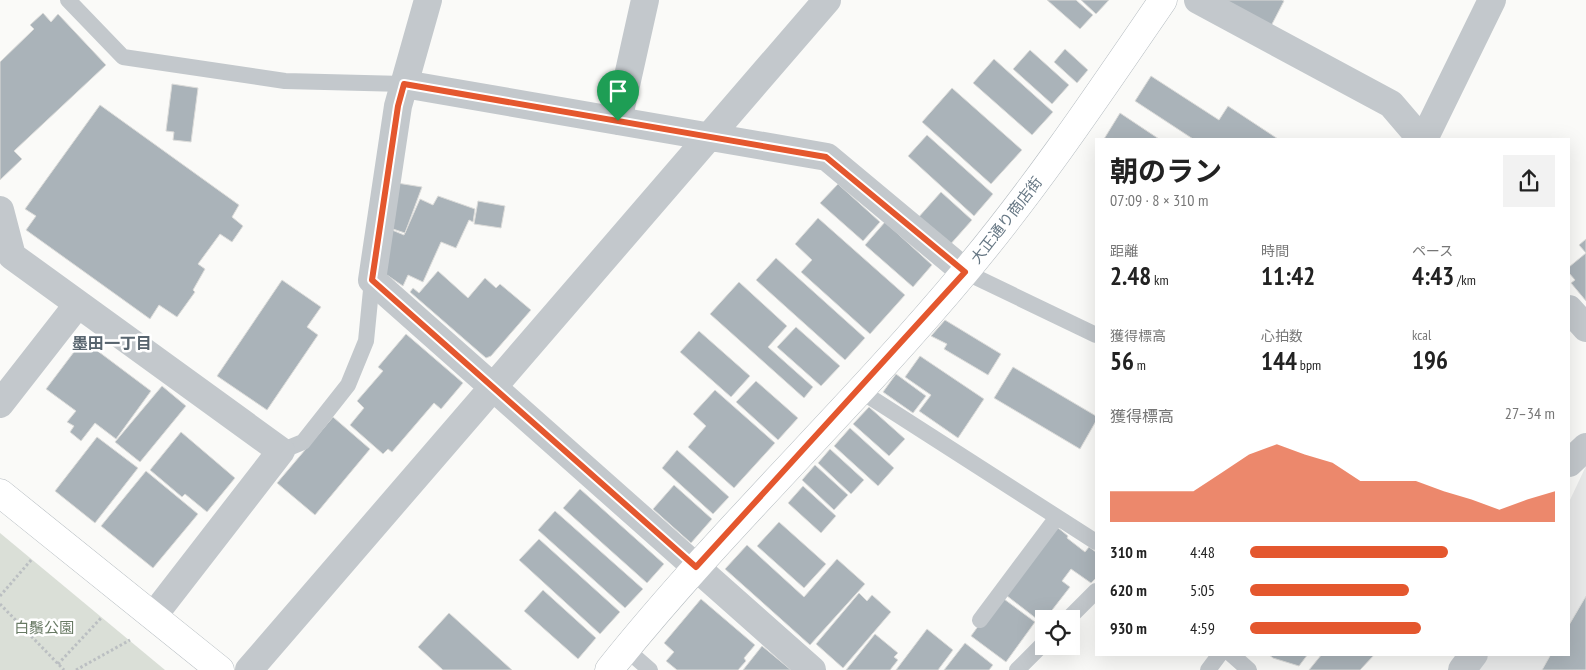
<!DOCTYPE html>
<html lang="ja">
<meta charset="utf-8">
<style>
body{margin:0;font-family:"PT Sans Narrow","Noto Sans JP",sans-serif;background:#f2f2f2;color:#222;height:100vh;display:flex;flex-direction:column;font-size:19px;white-space:nowrap}
*{box-sizing:border-box;margin:0}
p{font-size:16px;color:#767676}
.icon{flex:none;width:28px;height:28px;fill:none;stroke:currentColor;stroke-width:2;stroke-linecap:round;stroke-linejoin:round}
.map{position:relative;flex:1;overflow:hidden}
.sheet{position:absolute;left:1095px;top:138px;width:475px;height:518px;display:flex;flex-direction:column;background:#fff;border-radius:0px;box-shadow:0 5px 20px #0002}
.sheet>*{flex:none}
.tools{position:absolute;left:1035px;top:610px;display:grid;gap:10px}
.tools a{display:grid;place-items:center;width:45px;height:45px;border-radius:0px;background:#fff;box-shadow:0 5px 20px #0002;font-size:25px}
.pin{position:absolute;display:grid;place-items:center;width:42px;height:42px;color:#fff;margin:-51px -21px;border-radius:50% 50% 50% 0;rotate:-45deg;box-shadow:0 0 5px #0007}
.pin .icon{rotate:45deg}
.round{display:grid;place-items:center;flex:none;width:52px;height:52px;border-radius:0px;background:#f2f2f2}
.headline{display:flex;align-items:center;justify-content:space-between;height:85px;padding:0 15px}
h1{font-size:28px;font-weight:700;line-height:38px}
.figures{display:grid;grid-template-columns:repeat(3,1fr);gap:8px;height:85px;padding:5px 15px}
.figures div{display:grid;align-content:center}
.figures b{font-size:25px;font-weight:700}
.figures small{font-size:14px;font-weight:400}
.figures p{font-size:14px}
.chart{height:140px;padding:10px 15px}
.chart p{display:flex;justify-content:space-between}
.chart svg{width:100%;height:90px;margin-top:5px;fill:#e4572e;opacity:.7}
ul{padding:0 15px;list-style:none;font-size:16px}
li{display:grid;grid-template-columns:80px 60px 1fr;align-items:center;height:38px}
li i{height:12px;border-radius:6px;background:#e4572e}
.map>svg:first-child{display:block}
.built{fill:#e8e9e9}
.green{fill:#dadfd7}
.building{fill:#aab3b9;stroke:#dcdcda}
.lines{fill:none;stroke-linecap:round;stroke-linejoin:round}
.secondary-casing{stroke:#b3babf;stroke-width:29}
.path{stroke:#bbbfc2;stroke-width:3;stroke-dasharray:2.5 2.5;stroke-linecap:butt}
.lane{stroke:#c3c8cc;stroke-width:16}
.street{stroke:#c3c8cc;stroke-width:28}
.secondary{stroke:#fff;stroke-width:28}
.route-casing{stroke:#fff;stroke-width:10}
.route{stroke:#e4572e;stroke-width:6}
.labels{text-anchor:middle;dominant-baseline:central;stroke-width:5;stroke-linejoin:round;paint-order:stroke}
.street-label{font-size:15px;fill:#657683;stroke:#fff}
.park-label{font-size:15px;fill:#687a64;stroke:#fff}
.neighbourhood-label{font-size:16px;font-weight:bold;fill:#57646e;stroke:#fff}
</style>
<div class="map">
<svg width="1586" height="670" viewBox="0 0 1586 670">
<rect width="100%" height="100%" fill="#fafaf8"/>
<!-- built -->
<path class="built" d="M 1586,466 L 1586,670 L 1476,670 L 1486,654 L 1569,654 L 1569,502 Z"/>
<!-- green -->
<path class="green" d="M 0,533 L 165,670 L 0,670 Z"/>
<!-- building -->
<path class="building" d="M 1047,0 L 1076,0 L 1093,15 L 1080,29 Z
M 1081,0 L 1109,0 L 1096,14 Z
M 1223,0 L 1282,0 L 1284,1 L 1271,26 Z
M 43,13 L 51,22 L 58,14 L 106,65 L 14,151 L 22,159 L 0,180 L 0,62 L 34,29 L 30,25 Z
M 1065,49 L 1088,70 L 1077,83 L 1054,62 Z
M 1030,50 L 1069,85 L 1052,104 L 1013,69 Z
M 994,59 L 1053,112 L 1032,135 L 973,83 Z
M 1151,76 L 1219,120 L 1228,106 L 1278,139 L 1193,139 L 1135,101 Z
M 172,84 L 198,88 L 191,142 L 173,140 L 174,132 L 166,131 Z
M 952,88 L 1022,150 L 991,184 L 922,122 Z
M 100,105 L 239,205 L 232,217 L 243,226 L 232,242 L 220,234 L 198,264 L 205,269 L 193,290 L 195,292 L 177,317 L 159,305 L 150,319 L 26,230 L 36,216 L 25,209 Z
M 1120,113 L 1159,139 L 1104,139 Z
M 927,135 L 993,194 L 974,216 L 908,156 Z
M 397,183 L 422,187 L 405,233 L 390,228 Z
M 838,184 L 880,222 L 863,241 L 820,203 Z
M 941,192 L 972,220 L 948,247 L 917,219 Z
M 438,196 L 475,209 L 473,222 L 469,220 L 456,248 L 441,242 L 423,282 L 408,275 L 403,286 L 384,273 L 392,230 L 404,235 L 420,199 L 433,205 Z
M 478,201 L 505,206 L 501,228 L 474,224 Z
M 818,218 L 905,295 L 870,334 L 801,272 L 812,260 L 795,244 Z
M 885,222 L 932,265 L 913,287 L 865,245 Z
M 1586,239 L 1586,253 L 1579,245 Z
M 1586,253 L 1586,301 L 1571,283 L 1575,280 L 1569,273 L 1569,267 Z
M 776,258 L 865,338 L 845,360 L 756,280 Z
M 438,271 L 468,298 L 485,278 L 496,288 L 500,284 L 531,310 L 491,356 L 486,358 L 410,292 L 413,288 L 419,293 Z
M 282,280 L 321,307 L 307,327 L 318,335 L 267,410 L 217,376 Z
M 739,282 L 787,326 L 768,347 L 813,387 L 804,398 L 710,314 Z
M 945,320 L 1001,354 L 988,375 L 944,349 L 947,344 L 931,336 Z
M 796,327 L 840,366 L 821,386 L 777,347 Z
M 699,331 L 750,376 L 731,397 L 680,352 Z
M 406,334 L 463,383 L 441,409 L 434,403 L 392,452 L 388,449 L 383,454 L 350,425 L 364,408 L 357,401 L 383,371 L 378,367 Z
M 83,340 L 151,391 L 116,439 L 95,423 L 81,441 L 70,432 L 74,426 L 67,422 L 76,411 L 46,389 Z
M 920,356 L 984,399 L 958,438 L 919,411 L 931,395 L 905,377 Z
M 1013,367 L 1096,416 L 1096,421 L 1080,449 L 994,398 Z
M 896,374 L 926,396 L 913,413 L 883,392 Z
M 756,381 L 798,418 L 778,440 L 736,402 Z
M 162,386 L 186,406 L 140,462 L 115,442 Z
M 715,390 L 775,443 L 734,488 L 688,447 L 706,426 L 693,414 Z
M 869,407 L 905,439 L 889,456 L 853,424 Z
M 333,417 L 370,449 L 315,515 L 277,483 Z
M 850,428 L 894,468 L 878,486 L 834,446 Z
M 181,432 L 235,478 L 207,512 L 185,494 L 182,497 L 150,470 Z
M 97,437 L 138,468 L 95,523 L 55,491 Z
M 830,449 L 864,480 L 851,494 L 818,463 Z
M 677,450 L 729,497 L 713,514 L 662,468 Z
M 815,465 L 848,495 L 834,510 L 802,480 Z
M 146,471 L 198,514 L 153,568 L 101,526 Z
M 674,485 L 712,519 L 691,543 L 653,509 Z
M 803,486 L 836,516 L 821,533 L 788,503 Z
M 580,489 L 664,564 L 647,583 L 563,508 Z
M 555,511 L 643,589 L 625,608 L 538,530 Z
M 779,522 L 826,564 L 804,588 L 757,546 Z
M 1057,527 L 1068,536 L 1067,538 L 1085,552 L 1089,547 L 1096,552 L 1096,578 L 1091,583 L 1071,569 L 1062,581 L 1070,587 L 1042,623 L 1002,592 Z
M 539,539 L 620,612 L 600,634 L 519,560 Z
M 747,545 L 804,597 L 837,559 L 865,584 L 810,645 L 725,569 Z
M 543,590 L 596,638 L 578,659 L 524,611 Z
M 859,593 L 867,601 L 872,595 L 891,612 L 843,668 L 816,644 Z
M 1000,596 L 1035,622 L 1006,662 L 971,636 Z
M 1586,596 L 1586,670 L 1542,670 L 1551,654 L 1569,654 L 1569,625 Z
M 701,599 L 755,645 L 744,658 L 746,661 L 738,670 L 677,670 L 666,661 L 674,652 L 664,643 Z
M 449,613 L 512,670 L 443,670 L 418,647 Z
M 927,629 L 953,650 L 938,670 L 896,670 Z
M 875,634 L 898,653 L 894,657 L 898,660 L 890,670 L 846,670 Z
M 965,643 L 993,665 L 989,670 L 944,670 Z
M 762,646 L 791,670 L 743,670 Z
M 1268,654 L 1308,654 L 1299,666 L 1273,658 Z
M 1322,654 L 1375,654 L 1360,670 L 1309,670 Z"/>
<g class="lines">
<!-- secondary casing -->
<g class="secondary-casing">
<path id="secondary" d="M 0,493 L 220,670
M 609,670 C 720,531 851,409 965,272 C 1037,186 1100,92 1163,0"/>
</g>
<!-- path -->
<path class="path" d="M 0,596 L 32,559
M 0,604 L 64,670
M 58,664 L 102,617
M 76,670 L 130,640"/>
<!-- lane -->
<path class="lane" d="M 68,0 L 123,57 L 285,81 L 404,84
M 965,272 L 1096,335
M 859,390 L 1096,542
M 281,451 L 303,442 L 348,385 L 366,341 L 372,280
M 1068,619 L 1096,591
M 980,620 L 1057,517
M 626,649 L 650,670
M 1231,654 L 1249,670
M 1017,670 L 1044,643
M 1208,670 L 1220,654"/>
<!-- street -->
<path class="street" d="M 428,0 L 398,106 L 372,280 L 812,670
M 1198,0 L 1391,104 L 1421,139
M 404,84 L 827,157 L 965,272
M 618,121 L 645,0
M 1424,139 L 1492,0
M 0,210 L 12,256 L 281,451 L 154,615
M 1569,309 L 1586,328
M 0,404 L 78,304
M 1569,463 L 1586,447
M 249,670 L 827,0
M 1462,670 L 1474,654"/>
<!-- secondary -->
<use href="#secondary" class="secondary"/>
</g>
<g class="lines">
<!-- route casing -->
<g class="route-casing">
<path id="route" d="M 404,84 L 826,157 L 965,272 L 696,567 L 372,280 L 398,106 Z"/>
</g>
<!-- route -->
<use href="#route" class="route"/>
</g>
<g class="labels">
<!-- street labels -->
<g class="street-label">
<text transform="translate(1006 220) rotate(-52)">大正通り商店街</text>
</g>
<!-- park labels -->
<g class="park-label">
<text x="44" y="627">白鬚公園</text>
</g>
<!-- neighbourhood labels -->
<g class="neighbourhood-label">
<text x="112" y="343">墨田一丁目</text>
</g>
</g>
</svg>
<div class="tools">
<a><svg class="icon" aria-label="locate" viewBox="0 0 24 24"><circle cx="12" cy="12" r="6"/><path d="M12 2v4M12 18v4M2 12h4M18 12h4"/></svg></a>
</div>
<div class="pin" style="left:618px;top:121px;background:#1e9e55"><svg class="icon" aria-label="arrive" viewBox="0 0 24 24"><path d="M6 21V4h12l-3 4 3 4H6"/></svg></div>
<section class="sheet">
<div class="headline"><div><h1>朝のラン</h1><p>07:09 · 8 × 310 m</p></div><a class="round"><svg class="icon" aria-label="share" viewBox="0 0 24 24"><path d="M12 15V3M7 8l5-5 5 5M5 13v7h14v-7"/></svg></a></div>
<div class="figures">
<div><p>距離</p><b>2.48<small> km</small></b></div>
<div><p>時間</p><b>11:42</b></div>
<div><p>ペース</p><b>4:43<small> /km</small></b></div>
</div>
<div class="figures">
<div><p>獲得標高</p><b>56<small> m</small></b></div>
<div><p>心拍数</p><b>144<small> bpm</small></b></div>
<div><p>kcal</p><b>196</b></div>
</div>
<div class="chart"><p><span>獲得標高</span>27–34 m</p>
<svg viewBox="0 0 160 44" preserveAspectRatio="none"><path d="M0 44V29L10 29L20 29L30 29L40 20L50 11L60 6L70 11L80 15L90 24L100 24L110 24L120 29L130 33L140 38L150 33L160 29V44z"/></svg>
</div>
<ul>
<li><b>310 m</b>4:48<i style="width:65%"></i></li>
<li><b>620 m</b>5:05<i style="width:52%"></i></li>
<li><b>930 m</b>4:59<i style="width:56%"></i></li>
</ul>
</section>
</div>
